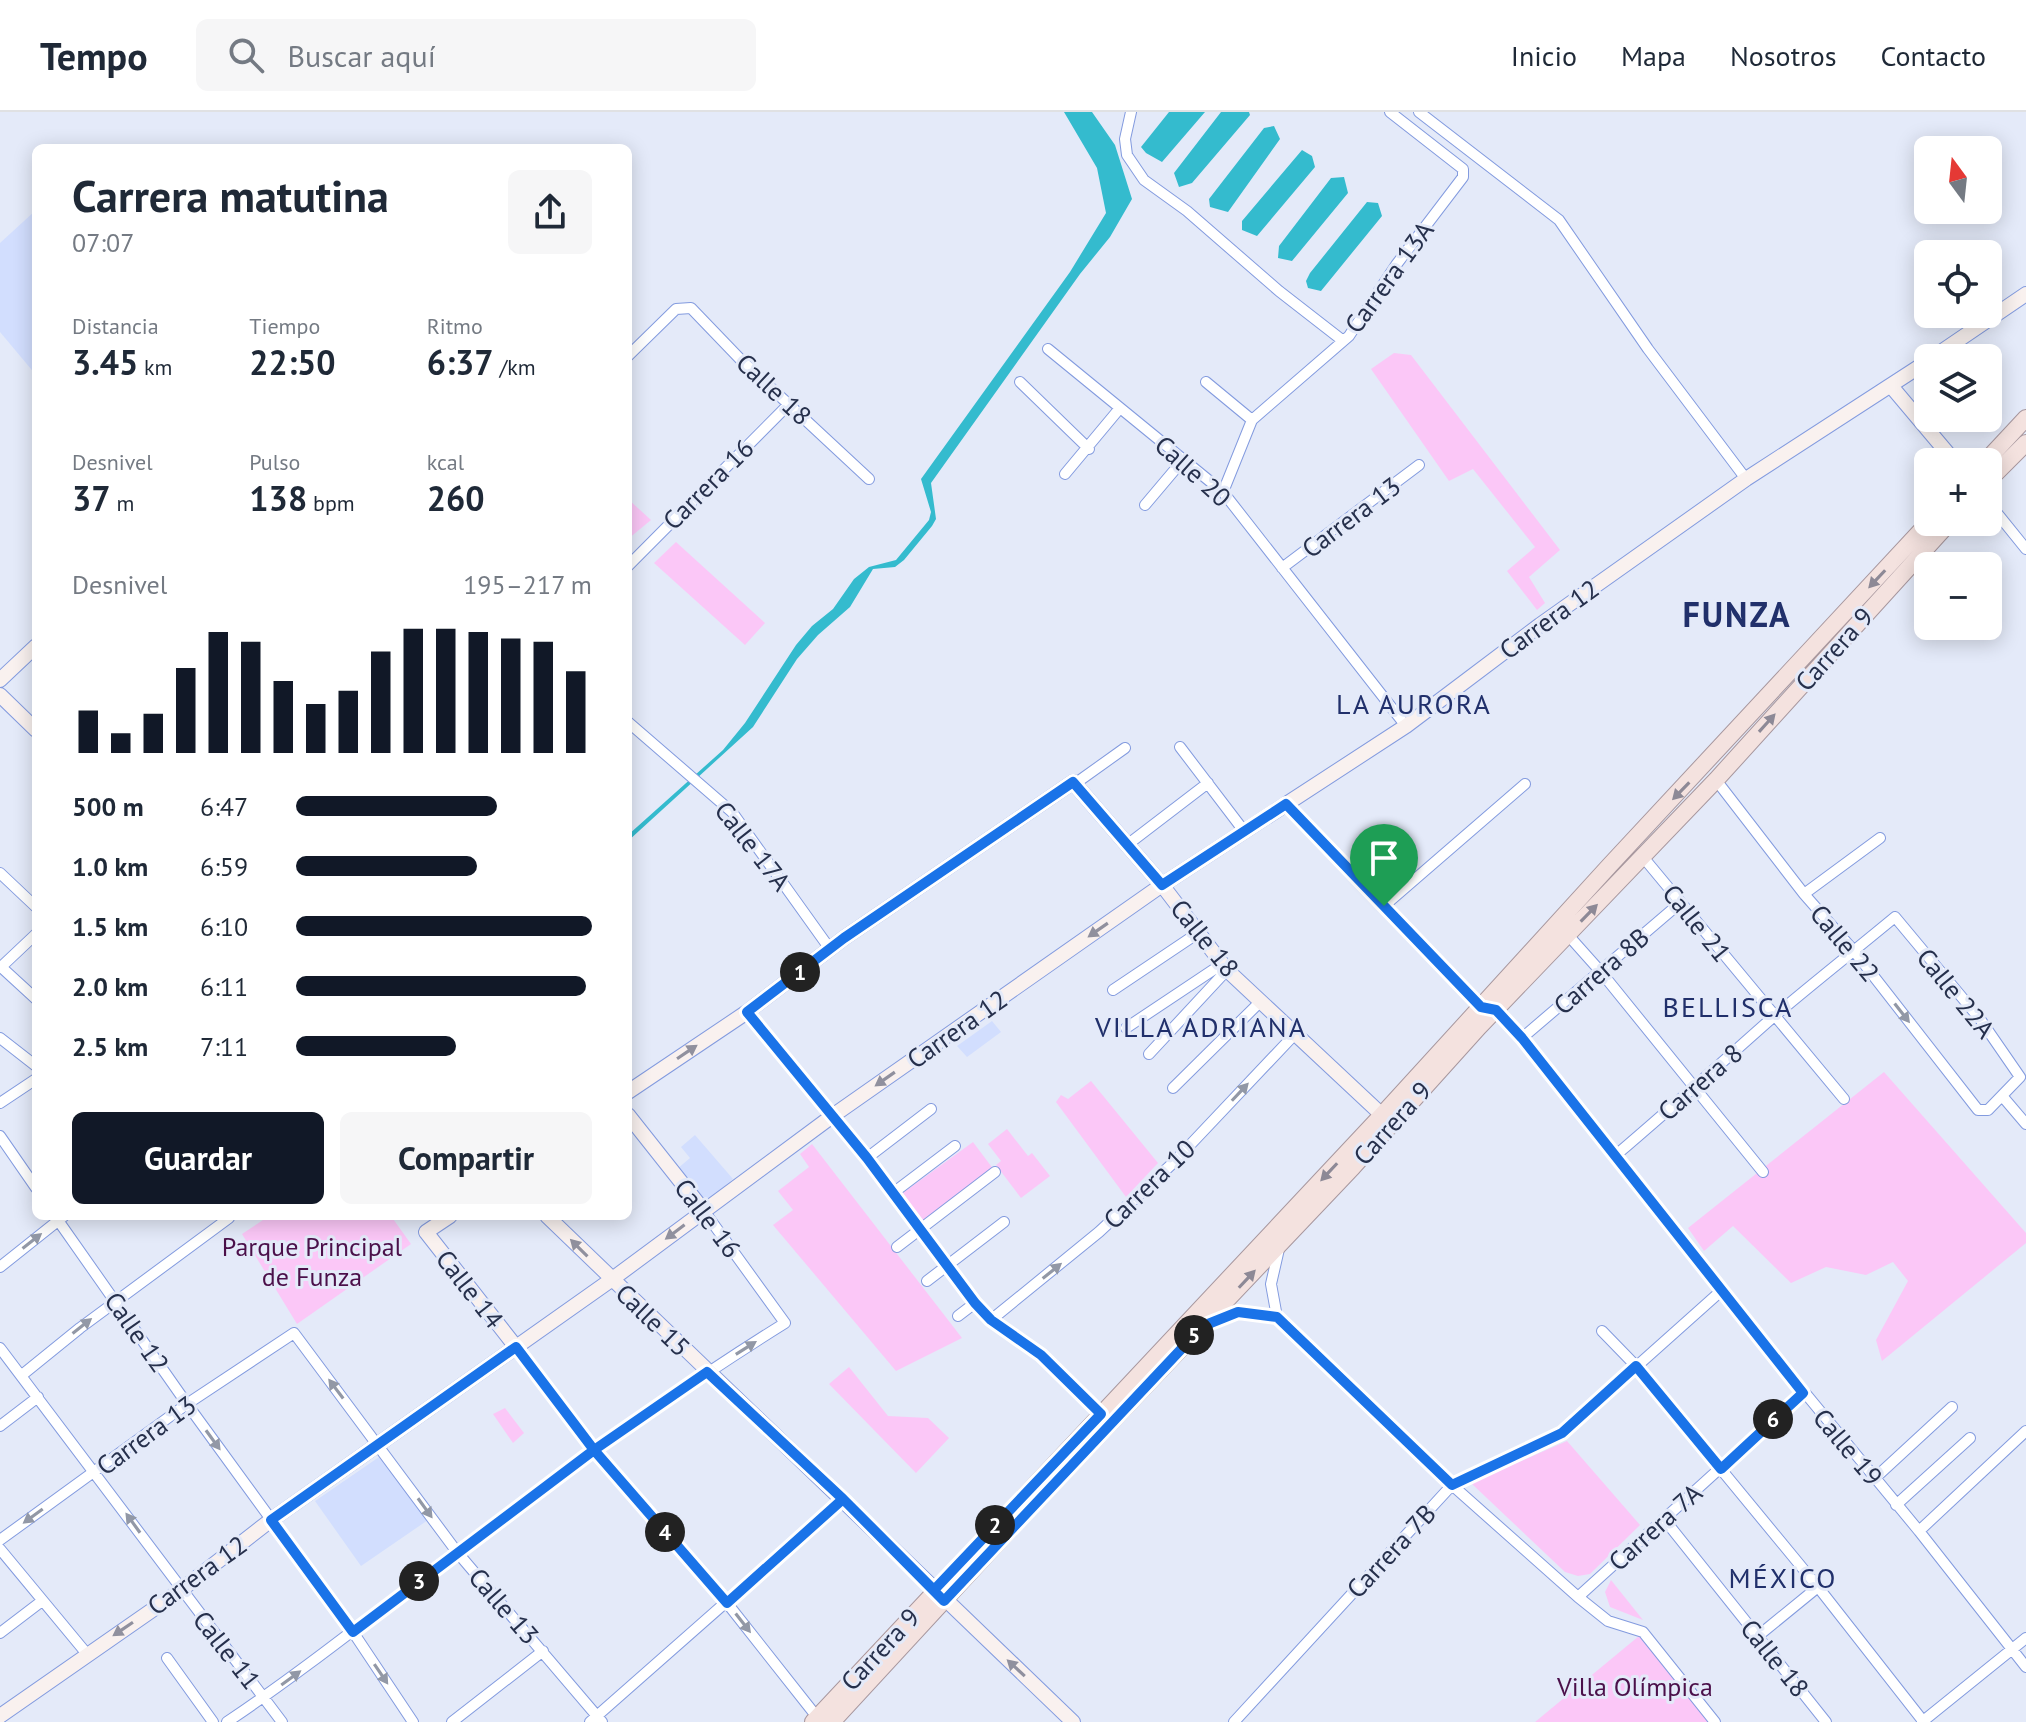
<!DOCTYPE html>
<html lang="es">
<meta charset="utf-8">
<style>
body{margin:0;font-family:"PT Sans",sans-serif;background:#f6f6f7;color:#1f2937;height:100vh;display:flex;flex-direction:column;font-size:30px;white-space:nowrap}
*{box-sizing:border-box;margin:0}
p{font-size:26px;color:#747a83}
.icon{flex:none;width:44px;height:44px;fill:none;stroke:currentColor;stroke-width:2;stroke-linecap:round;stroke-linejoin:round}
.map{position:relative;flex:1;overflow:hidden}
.details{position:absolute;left:32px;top:32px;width:600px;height:1076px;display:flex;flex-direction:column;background:#fff;border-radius:12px;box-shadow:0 4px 20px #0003}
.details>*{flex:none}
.needle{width:52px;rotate:345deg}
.buttons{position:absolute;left:1914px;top:24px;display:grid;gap:16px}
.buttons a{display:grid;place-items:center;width:88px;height:88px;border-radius:12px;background:#fff;box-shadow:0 4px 20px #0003;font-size:40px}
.pin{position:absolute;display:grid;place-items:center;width:68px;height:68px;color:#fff;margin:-82px -34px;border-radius:50% 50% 50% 0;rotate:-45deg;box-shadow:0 0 8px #0007}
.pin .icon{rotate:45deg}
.km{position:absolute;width:40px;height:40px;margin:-20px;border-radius:50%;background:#222;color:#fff;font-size:22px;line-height:40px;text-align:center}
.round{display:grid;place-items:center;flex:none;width:84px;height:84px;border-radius:12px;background:#f6f6f7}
.overview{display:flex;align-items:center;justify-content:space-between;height:136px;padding:0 40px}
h1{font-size:44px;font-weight:700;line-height:60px}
.figures{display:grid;grid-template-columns:repeat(3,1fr);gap:12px;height:136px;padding:8px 40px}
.figures div{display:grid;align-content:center}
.figures b{font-size:34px;font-weight:700}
.figures small{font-size:22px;font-weight:400}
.figures p{font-size:22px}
.chart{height:224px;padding:16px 40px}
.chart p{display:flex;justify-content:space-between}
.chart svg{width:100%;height:144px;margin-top:8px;stroke:#111827;stroke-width:6}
.primary-button{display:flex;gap:16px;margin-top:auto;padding:16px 40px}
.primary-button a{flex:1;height:92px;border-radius:12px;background:#111827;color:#fff;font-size:32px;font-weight:700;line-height:92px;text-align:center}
.primary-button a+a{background:#f6f6f7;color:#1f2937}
ul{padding:0 40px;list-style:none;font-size:26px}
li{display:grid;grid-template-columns:128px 96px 1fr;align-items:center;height:60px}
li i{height:20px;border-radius:10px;background:#111827}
header{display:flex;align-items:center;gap:48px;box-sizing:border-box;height:112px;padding:0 40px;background:#fff;border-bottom:2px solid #e0e1e3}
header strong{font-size:38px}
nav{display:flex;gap:44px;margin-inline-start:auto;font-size:28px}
.search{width:560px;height:72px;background:#f6f6f7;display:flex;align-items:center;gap:20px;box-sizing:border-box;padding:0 28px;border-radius:12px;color:#747a83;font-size:30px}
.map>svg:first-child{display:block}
.built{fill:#d2defe}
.green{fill:#fbc7f7}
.water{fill:#34bbce}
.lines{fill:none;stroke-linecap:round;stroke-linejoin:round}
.street-casing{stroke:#839bdf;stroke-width:12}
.secondary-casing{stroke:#839bdf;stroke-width:16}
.primary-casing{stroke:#a7979e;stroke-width:18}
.street{stroke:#fff;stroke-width:10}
.secondary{stroke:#f9f1ef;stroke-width:14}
.primary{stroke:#f4e2df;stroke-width:16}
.oneway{fill:#8d8996}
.oneway2{fill:#90909e}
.oneway3{fill:#9298a6}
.route-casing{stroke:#fff;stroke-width:16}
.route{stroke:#1a73e8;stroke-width:10}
.labels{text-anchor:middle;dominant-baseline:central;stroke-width:6;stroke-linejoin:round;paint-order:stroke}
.street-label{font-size:26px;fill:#26304c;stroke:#e4eaf9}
.park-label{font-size:26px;fill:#4b104a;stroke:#e4eaf9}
.neighbourhood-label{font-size:28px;letter-spacing:2px;fill:#21306b;stroke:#e4eaf9}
.district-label{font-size:34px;font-weight:bold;letter-spacing:2px;fill:#21306b;stroke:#e4eaf9}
</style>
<header>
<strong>Tempo</strong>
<div class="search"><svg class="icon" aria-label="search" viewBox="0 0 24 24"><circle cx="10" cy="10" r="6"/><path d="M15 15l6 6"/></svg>Buscar aquí</div>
<nav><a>Inicio</a><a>Mapa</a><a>Nosotros</a><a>Contacto</a></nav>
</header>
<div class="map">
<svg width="2026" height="1610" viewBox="0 0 2026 1610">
<rect width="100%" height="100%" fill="#e4eaf9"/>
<!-- built -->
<path class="built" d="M 36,98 L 36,263 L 0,220 L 0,131 Z
M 992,909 L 1001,920 L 967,945 L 957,934 Z
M 695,1023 L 733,1067 L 706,1090 L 677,1057 L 690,1046 L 681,1035 Z
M 382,1343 L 428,1408 L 361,1454 L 315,1389 Z"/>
<!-- green -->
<path class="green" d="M 1394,241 L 1411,243 L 1560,438 L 1529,465 L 1545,491 L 1537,498 L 1507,459 L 1535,435 L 1473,357 L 1449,369 L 1371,257 Z
M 628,387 L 651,408 L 628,427 Z
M 676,430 L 765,511 L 745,533 L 654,451 Z
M 1884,960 L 2026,1121 L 2026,1131 L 1882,1249 L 1876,1228 L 1908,1169 L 1893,1150 L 1866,1163 L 1826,1155 L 1791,1171 L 1733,1114 L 1704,1139 L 1688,1116 Z
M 1091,969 L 1158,1051 L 1126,1085 L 1056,990 L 1061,983 L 1068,987 Z
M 1007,1017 L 1028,1044 L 1032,1041 L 1050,1064 L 1021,1086 L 996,1053 L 1001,1049 L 988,1032 Z
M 973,1030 L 994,1058 L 922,1110 L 900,1083 Z
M 812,1032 L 962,1226 L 896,1259 L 773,1113 L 793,1098 L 778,1079 L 809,1055 L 800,1042 Z
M 269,1104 L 391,1104 L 411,1132 L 297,1212 L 242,1122 Z
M 849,1255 L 888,1304 L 928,1306 L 949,1326 L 916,1361 L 829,1272 Z
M 505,1296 L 524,1321 L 513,1331 L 493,1302 Z
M 1567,1329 L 1640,1413 L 1590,1462 L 1578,1464 L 1565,1460 L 1471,1371 Z
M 1611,1468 L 1643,1508 L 1610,1495 L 1605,1480 Z
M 1639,1524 L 1711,1610 L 1535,1610 Z"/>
<!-- water -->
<path class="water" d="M 1064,0 L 1092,0 L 1115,33 L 1132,87 L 1110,125 L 1080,162 L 931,371 L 936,407 L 932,414 L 904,448 L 895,455 L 873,457 L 850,495 L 818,523 L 797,547 L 753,615 L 628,729 L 628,723 L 723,638 L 745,611 L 796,533 L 812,514 L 833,497 L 854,467 L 869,455 L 896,448 L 929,408 L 931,400 L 921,367 L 1070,160 L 1106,101 L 1097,56 Z
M 1169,0 L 1205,0 L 1162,50 L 1146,41 L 1141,35 Z
M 1221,0 L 1249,0 L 1250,3 L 1192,71 L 1179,75 L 1174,61 Z
M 1274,14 L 1280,27 L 1228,100 L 1210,95 L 1209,87 L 1264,16 Z
M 1302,38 L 1312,44 L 1315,55 L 1257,124 L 1242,118 L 1242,109 Z
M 1344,65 L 1348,81 L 1292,149 L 1278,146 L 1279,134 L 1331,66 Z
M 1367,90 L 1378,91 L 1382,104 L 1321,179 L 1308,176 L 1306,169 L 1310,161 Z"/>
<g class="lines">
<!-- street casing -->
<g class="street-casing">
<path id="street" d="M 1131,0 L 1125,27 L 1127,43 L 1144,68 L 1187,99 L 1279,179 L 1342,228
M 1419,0 L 1559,108 L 1648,237 L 1746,367
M 1048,237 L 1223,380 L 1406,614
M 628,244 L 676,197 L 691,196 L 741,248 L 869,367
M 1020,270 L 1089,337
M 1206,270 L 1252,308
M 1065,362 L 1120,296
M 1223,380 L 1252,308 L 1349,224 L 1396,153 L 1463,65 L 1463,57 L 1390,0
M 1988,390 L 2026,437
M 1145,393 L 1183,348
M 628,454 L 790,291
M 1282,456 L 1419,353
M 628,610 L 732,700 L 830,837
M 1180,635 L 1244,719
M 1076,671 L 1125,636
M 1286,692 L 1481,895 L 1496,898 L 1522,926 L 1721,1179 L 1919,1419 L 2026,1555
M 1127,733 L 1208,671
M 1643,745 L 1844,987
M 0,761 L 36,795
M 1804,782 L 1880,726
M 1384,794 L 1525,672
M 1568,823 L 1601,860 L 1763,1060
M 0,854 L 36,887
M 0,856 L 36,822
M 1113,878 L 1198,821
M 747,900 L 867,1046 L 975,1191 L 991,1208 L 1041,1243 L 1101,1302
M 1126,916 L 1222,852
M 0,926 L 36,954
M 1522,926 L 1680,791
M 1149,942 L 1227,858
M 1173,976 L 1261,889
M 2003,985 L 2026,1012
M 0,991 L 36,967
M 0,1024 L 36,1076
M 1616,1043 C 1669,998 1720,952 1772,906 C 1812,872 1854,839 1895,805 L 1980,907 L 2020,965 L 1988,998 L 1978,998 L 1854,839 L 1804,782 L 1716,668
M 867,1046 L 931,997
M 893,1081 L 955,1034
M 55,1104 L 187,1292 L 353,1520 L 413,1610
M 897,1135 L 995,1060
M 0,1155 L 64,1104
M 927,1169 L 1004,1110
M 958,1204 L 975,1191
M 1277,1205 L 1271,1172 L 1279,1137
M 991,1208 L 1099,1120 L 1173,1051 L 1295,922
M 1211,1210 L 1238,1200 L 1277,1205 L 1452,1373 L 1578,1485 L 1608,1509 L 1643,1520 L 1715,1610
M 1602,1219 L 1636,1254 L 1818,1475 L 1923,1609
M 516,1235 L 594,1338 L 727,1491 L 817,1605
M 0,1236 L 282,1610
M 22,1263 L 80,1216 L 229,1106 L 227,1104
M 0,1314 L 38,1285
M 1875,1366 L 1952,1295
M 1896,1393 L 1970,1326
M 1664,1407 L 1826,1610
M 1919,1419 L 2026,1319
M 0,1428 L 187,1292 L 294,1221 L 457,1440 L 602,1610
M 0,1437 L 87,1542
M 1578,1485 L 1803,1281
M 0,1521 L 42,1489
M 1758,1524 L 1818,1475
M 167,1546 L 213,1610
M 227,1610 C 306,1557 380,1497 456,1440 C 563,1360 671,1282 785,1211 L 704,1099
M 452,1610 L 543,1539
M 590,1610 L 843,1387
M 1234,1610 L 1452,1373 L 1562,1321 L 1721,1179
M 1922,1610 L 2026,1526"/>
</g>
<!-- secondary casing -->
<g class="secondary-casing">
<path id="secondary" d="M 1932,246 L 2026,182
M 1891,274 L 1955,350
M 0,568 L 36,534
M 0,583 L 36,618
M 628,980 L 747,900 L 844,826 L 1073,670 L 1162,773 L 1227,858 L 1382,1003
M 628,1003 L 704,1099
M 450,1104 L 426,1120 L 516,1235
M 547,1104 L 1073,1610
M 0,1604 L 181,1478 L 271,1408 L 611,1168 L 831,1005 L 1162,773 L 1406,614 L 1540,513 L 1746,367 L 1928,249"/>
</g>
<!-- primary casing -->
<g class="primary-casing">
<path id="primary" d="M 1985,350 L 2026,306
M 1988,369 L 2026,331
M 813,1610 L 1382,1003 L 1610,753 L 1929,410
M 832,1610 L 1020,1406 L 1353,1055 L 1479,915 L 1716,668 L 1950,410"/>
</g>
<!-- street -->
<use href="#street" class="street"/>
<!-- secondary -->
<use href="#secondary" class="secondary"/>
<!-- primary -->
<use href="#primary" class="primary"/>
</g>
<!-- one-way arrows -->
<defs><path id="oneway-solid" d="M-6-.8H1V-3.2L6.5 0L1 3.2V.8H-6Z" transform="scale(2)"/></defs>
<g class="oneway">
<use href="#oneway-solid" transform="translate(1877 467) rotate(133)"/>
<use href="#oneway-solid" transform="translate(1767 611) rotate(-48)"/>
<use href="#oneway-solid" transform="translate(1681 679) rotate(134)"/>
<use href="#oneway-solid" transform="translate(1589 801) rotate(-46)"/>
<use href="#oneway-solid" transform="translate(1329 1060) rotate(133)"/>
<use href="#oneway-solid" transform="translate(1247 1167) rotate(-47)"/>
</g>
<g class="oneway2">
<use href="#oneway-solid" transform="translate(1098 818) rotate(145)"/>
<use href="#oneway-solid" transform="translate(687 940) rotate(-34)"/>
<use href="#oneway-solid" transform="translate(885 967) rotate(145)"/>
<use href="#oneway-solid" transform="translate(675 1120) rotate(143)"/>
<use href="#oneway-solid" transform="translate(579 1136) rotate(-135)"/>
<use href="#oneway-solid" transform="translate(123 1517) rotate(146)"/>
<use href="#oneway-solid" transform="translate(1016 1556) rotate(-137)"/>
</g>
<g class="oneway3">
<use href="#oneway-solid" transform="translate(1902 901) rotate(52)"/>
<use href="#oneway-solid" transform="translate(1240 980) rotate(-47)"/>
<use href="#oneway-solid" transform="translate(32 1129) rotate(-38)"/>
<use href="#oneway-solid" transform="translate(1052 1159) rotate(-39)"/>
<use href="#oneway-solid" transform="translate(82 1214) rotate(-38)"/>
<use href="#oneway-solid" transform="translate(746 1236) rotate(-32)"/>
<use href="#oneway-solid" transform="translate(336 1277) rotate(-127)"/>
<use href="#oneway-solid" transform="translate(213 1328) rotate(54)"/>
<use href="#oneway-solid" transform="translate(425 1396) rotate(54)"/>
<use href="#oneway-solid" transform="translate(33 1404) rotate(144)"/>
<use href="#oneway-solid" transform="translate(133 1411) rotate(-126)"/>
<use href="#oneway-solid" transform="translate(743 1511) rotate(52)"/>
<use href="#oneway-solid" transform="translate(381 1562) rotate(56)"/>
<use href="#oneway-solid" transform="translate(291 1566) rotate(-36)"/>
</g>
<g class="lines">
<!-- route casing -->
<g class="route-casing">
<path id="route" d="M 1384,794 L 1286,692 L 1162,773 L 1073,670 L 844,826 L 747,900 L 867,1046 L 975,1191 L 991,1208 L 1041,1243 L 1101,1302 L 934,1478 L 843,1387 L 707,1260 L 594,1338 L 353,1520 L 271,1408 L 516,1235 L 594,1338 L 727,1491 L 843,1387 L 944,1489 L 1203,1214 L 1238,1200 L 1277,1205 L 1452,1373 L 1562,1321 L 1636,1254 L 1721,1357 L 1803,1281 L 1522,926 L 1496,898 L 1481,895 L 1384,794"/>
</g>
<!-- route -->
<use href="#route" class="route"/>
</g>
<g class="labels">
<!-- street labels -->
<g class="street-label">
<text transform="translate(1389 165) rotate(-54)">Carrera 13A</text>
<text transform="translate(774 277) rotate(43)">Calle 18</text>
<text transform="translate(1193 359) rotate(42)">Calle 20</text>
<text transform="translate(708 372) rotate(-45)">Carrera 16</text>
<text transform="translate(1351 405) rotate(-37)">Carrera 13</text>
<text transform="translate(1549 507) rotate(-36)">Carrera 12</text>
<text transform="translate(1834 537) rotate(-48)">Carrera 9</text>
<text transform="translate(753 734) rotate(52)">Calle 17A</text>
<text transform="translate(1697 811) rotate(51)">Calle 21</text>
<text transform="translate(1205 826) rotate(51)">Calle 18</text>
<text transform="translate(1845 831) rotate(50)">Calle 22</text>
<text transform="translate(1601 859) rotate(-41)">Carrera 8B</text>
<text transform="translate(1956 881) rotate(51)">Calle 22A</text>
<text transform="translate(957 917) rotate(-35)">Carrera 12</text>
<text transform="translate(1700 970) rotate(-41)">Carrera 8</text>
<text transform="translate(1392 1011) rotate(-48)">Carrera 9</text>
<text transform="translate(1149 1072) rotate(-44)">Carrera 10</text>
<text transform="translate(708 1106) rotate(53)">Calle 16</text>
<text transform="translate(470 1177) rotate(52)">Calle 14</text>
<text transform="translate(653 1208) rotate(44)">Calle 15</text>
<text transform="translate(137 1220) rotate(55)">Calle 12</text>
<text transform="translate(146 1323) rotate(-36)">Carrera 13</text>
<text transform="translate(1848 1335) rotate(50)">Calle 19</text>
<text transform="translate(1655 1415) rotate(-42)">Carrera 7A</text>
<text transform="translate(1391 1439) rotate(-47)">Carrera 7B</text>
<text transform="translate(197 1463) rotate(-36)">Carrera 12</text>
<text transform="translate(504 1494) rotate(49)">Calle 13</text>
<text transform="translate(880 1537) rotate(-47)">Carrera 9</text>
<text transform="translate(227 1538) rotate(52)">Calle 11</text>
<text transform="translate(1775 1546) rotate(51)">Calle 18</text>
</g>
<!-- park labels -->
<g class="park-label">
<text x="312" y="1134">Parque Principal<tspan x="312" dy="30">de Funza</tspan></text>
<text x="1635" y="1574">Villa Olímpica</text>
</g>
<!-- neighbourhood labels -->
<g class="neighbourhood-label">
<text x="1414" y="591">LA AURORA</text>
<text x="1728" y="894">BELLISCA</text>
<text x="1201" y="914">VILLA ADRIANA</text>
<text x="1783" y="1465">MÉXICO</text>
</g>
<!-- district labels -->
<g class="district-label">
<text x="1737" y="502">FUNZA</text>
</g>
</g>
</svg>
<div class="buttons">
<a><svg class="needle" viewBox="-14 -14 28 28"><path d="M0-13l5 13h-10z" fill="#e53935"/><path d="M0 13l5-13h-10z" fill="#747a83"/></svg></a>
<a><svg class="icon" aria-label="locate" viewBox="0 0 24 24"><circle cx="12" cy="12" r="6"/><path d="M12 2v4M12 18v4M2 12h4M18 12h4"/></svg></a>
<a><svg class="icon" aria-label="layers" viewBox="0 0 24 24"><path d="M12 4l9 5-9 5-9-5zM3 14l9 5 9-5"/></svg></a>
<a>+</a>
<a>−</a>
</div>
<div class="pin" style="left:1384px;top:794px;background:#1e9e55"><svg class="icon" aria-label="arrive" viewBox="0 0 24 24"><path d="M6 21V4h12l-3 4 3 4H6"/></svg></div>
<b class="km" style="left:800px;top:860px">1</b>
<b class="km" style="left:995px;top:1413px">2</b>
<b class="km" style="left:419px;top:1469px">3</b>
<b class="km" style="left:665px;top:1420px">4</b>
<b class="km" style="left:1194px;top:1223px">5</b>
<b class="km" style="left:1773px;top:1307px">6</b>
<section class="details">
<div class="overview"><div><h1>Carrera matutina</h1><p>07:07</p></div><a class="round"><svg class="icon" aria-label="share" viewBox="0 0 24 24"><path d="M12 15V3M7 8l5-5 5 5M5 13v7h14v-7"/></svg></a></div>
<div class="figures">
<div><p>Distancia</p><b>3.45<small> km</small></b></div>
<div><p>Tiempo</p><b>22:50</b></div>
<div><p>Ritmo</p><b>6:37<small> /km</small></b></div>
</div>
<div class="figures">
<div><p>Desnivel</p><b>37<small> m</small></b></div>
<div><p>Pulso</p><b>138<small> bpm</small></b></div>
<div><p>kcal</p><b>260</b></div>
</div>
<div class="chart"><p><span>Desnivel</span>195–217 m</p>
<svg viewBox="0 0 160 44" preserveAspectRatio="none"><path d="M5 44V31M15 44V38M25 44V32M35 44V18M45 44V7M55 44V10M65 44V22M75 44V29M85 44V25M95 44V13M105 44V6M115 44V6M125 44V7M135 44V9M145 44V10M155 44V19"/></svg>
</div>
<ul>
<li><b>500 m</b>6:47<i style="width:68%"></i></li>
<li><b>1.0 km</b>6:59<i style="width:61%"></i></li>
<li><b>1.5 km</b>6:10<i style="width:100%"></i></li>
<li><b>2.0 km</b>6:11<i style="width:98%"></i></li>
<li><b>2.5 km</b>7:11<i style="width:54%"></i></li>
</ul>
<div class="primary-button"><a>Guardar</a><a>Compartir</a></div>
</section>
</div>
